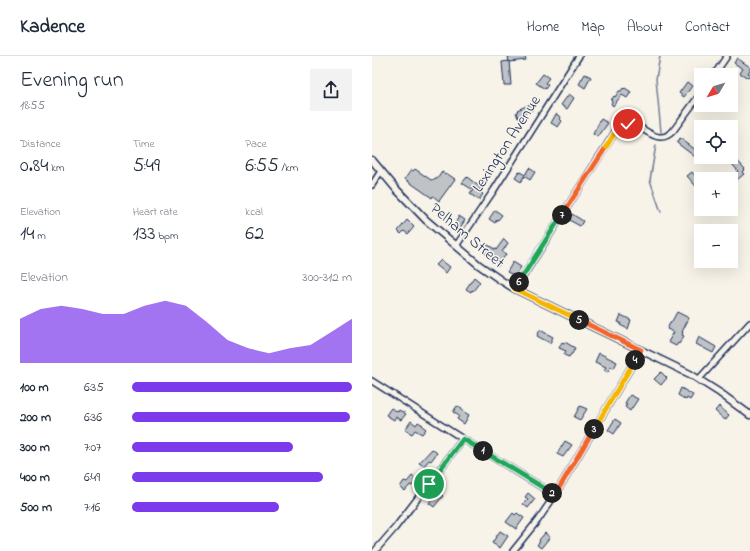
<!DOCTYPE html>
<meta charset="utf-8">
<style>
body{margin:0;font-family:"Indie Flower",sans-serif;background:#f2f2f3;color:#1f2937;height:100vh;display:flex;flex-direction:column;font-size:15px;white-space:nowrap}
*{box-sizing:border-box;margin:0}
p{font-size:13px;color:#747a83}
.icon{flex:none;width:22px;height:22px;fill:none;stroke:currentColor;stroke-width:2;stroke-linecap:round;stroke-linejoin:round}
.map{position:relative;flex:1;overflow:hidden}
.panel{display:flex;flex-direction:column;background:#fff;width:372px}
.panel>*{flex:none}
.needle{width:26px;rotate:232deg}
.buttons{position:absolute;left:322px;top:12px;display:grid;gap:8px}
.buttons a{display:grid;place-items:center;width:44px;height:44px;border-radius:0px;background:#fff;box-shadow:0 4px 16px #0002;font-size:20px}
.pin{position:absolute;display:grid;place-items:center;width:34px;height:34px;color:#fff;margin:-17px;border:2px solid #fff;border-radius:50%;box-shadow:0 1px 4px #0007}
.km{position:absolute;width:20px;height:20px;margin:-10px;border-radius:50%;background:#222;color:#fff;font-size:11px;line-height:20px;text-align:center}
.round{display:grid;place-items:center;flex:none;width:42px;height:42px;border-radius:0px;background:#f2f2f3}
.head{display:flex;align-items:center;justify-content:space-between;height:68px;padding:0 20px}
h1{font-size:22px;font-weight:600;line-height:30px}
.metrics{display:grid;grid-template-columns:repeat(3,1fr);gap:6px;height:68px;padding:4px 20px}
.metrics div{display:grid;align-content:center}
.metrics b{font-size:20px;font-weight:600}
.metrics small{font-size:11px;font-weight:400}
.metrics p{font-size:11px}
.chart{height:112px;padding:8px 20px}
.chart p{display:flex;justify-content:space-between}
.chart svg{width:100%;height:72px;margin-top:4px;fill:#7c3aed;opacity:.7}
ul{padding:0 20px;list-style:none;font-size:13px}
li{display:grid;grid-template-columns:64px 48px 1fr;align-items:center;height:30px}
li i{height:10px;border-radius:5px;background:#7c3aed}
header{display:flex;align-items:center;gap:24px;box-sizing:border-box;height:56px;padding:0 20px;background:#fff;border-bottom:1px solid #e0e1e3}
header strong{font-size:19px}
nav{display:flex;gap:22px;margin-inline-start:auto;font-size:14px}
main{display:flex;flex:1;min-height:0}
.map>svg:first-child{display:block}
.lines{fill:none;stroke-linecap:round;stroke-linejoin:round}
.stream{stroke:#727c95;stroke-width:1.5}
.building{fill:#c0c3c5;stroke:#1b2f5e}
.minor-casing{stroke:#1b2f5e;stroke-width:8}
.tertiary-casing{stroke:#1b2f5e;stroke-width:9}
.minor{stroke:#f7f3e8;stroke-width:5}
.tertiary{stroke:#f7f3e8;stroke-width:6}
.split-1-casing{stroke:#fff;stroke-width:8}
.split-2-casing{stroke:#fff;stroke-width:8}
.split-3-casing{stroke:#fff;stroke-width:8}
.split-4-casing{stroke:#fff;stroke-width:8}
.split-5-casing{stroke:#fff;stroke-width:8}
.split-6-casing{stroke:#fff;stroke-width:8}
.split-7-casing{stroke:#fff;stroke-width:8}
.split-8-casing{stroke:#fff;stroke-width:8}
.split-9-casing{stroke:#fff;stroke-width:8}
.split-1{stroke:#22a559;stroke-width:5}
.split-2{stroke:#22a559;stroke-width:5}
.split-3{stroke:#f0652b;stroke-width:5}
.split-4{stroke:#f5b400;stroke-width:5}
.split-5{stroke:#f0652b;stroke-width:5}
.split-6{stroke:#f5b400;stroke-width:5}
.split-7{stroke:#22a559;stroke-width:5}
.split-8{stroke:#f0652b;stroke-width:5}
.split-9{stroke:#f5b400;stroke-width:5}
.labels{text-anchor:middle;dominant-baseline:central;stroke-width:3;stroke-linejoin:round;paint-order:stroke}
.street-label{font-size:16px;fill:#1b2f5e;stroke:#f7f3e8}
</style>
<header>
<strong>Kadence</strong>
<nav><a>Home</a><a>Map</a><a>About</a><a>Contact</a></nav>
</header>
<main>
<section class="panel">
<div class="head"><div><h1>Evening run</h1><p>18:55</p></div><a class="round"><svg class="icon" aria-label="share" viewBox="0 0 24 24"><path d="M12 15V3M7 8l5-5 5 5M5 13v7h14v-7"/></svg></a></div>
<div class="metrics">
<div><p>Distance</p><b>0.84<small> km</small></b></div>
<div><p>Time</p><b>5:49</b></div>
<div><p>Pace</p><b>6:55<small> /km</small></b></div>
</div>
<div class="metrics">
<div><p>Elevation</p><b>14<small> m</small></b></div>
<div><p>Heart rate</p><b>133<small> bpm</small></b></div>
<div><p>kcal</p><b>62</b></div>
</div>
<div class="chart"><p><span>Elevation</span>300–312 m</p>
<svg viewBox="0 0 160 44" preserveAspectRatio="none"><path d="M0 44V17L10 11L20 9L30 11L40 14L50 14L60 9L70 6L80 9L90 19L100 30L110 35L120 38L130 35L140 33L150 25L160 17V44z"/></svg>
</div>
<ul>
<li><b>100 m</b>6:35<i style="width:100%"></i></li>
<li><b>200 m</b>6:36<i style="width:99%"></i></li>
<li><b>300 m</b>7:07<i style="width:73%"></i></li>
<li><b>400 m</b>6:49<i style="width:87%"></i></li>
<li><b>500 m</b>7:16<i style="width:67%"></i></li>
</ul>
</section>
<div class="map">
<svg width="378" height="495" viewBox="0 0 378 495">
<rect width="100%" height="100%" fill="#f7f3e8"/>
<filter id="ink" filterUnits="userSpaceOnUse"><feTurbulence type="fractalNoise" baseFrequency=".025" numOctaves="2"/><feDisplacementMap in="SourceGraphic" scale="8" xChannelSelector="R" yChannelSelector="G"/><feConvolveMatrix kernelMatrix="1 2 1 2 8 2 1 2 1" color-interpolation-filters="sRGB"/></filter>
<g filter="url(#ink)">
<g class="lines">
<!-- stream -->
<path class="stream" d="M 288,0 L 284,23 L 289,76
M 284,89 L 278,124 L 289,156"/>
</g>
<!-- building -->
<path class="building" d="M 136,0 L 153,0 L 154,4 L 137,6 Z
M 365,2 L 378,11 L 378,14 L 376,17 L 378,18 L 378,20 L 376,22 L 368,17 L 371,13 L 362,7 Z
M 137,5 L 139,29 L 132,29 L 130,6 Z
M 171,18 L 177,22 L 173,27 L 176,29 L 173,33 L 164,27 Z
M 213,18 L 219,21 L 213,32 L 207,28 Z
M 315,26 L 320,30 L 312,41 L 307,37 Z
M 251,32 L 252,33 L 253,32 L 259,36 L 255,42 L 250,39 L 241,50 L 239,48 L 240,46 L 239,44 L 242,40 L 243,41 L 247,35 L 249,35 Z
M 197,38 L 202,42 L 195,53 L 189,49 Z
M 159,48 L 162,53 L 151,58 L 151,60 L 146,62 L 144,56 L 146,55 L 145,54 Z
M 184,58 L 189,61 L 188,63 L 190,65 L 186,71 L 179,67 Z
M 229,63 L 236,67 L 226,81 L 221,78 Z
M 308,82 L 329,98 L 326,103 L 305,87 Z
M 354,101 L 362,101 L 373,113 L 370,116 L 372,118 L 359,129 L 359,121 L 366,115 Z
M 157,112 L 163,116 L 158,124 L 152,120 L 149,126 L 143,122 L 147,116 L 148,117 L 148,116 L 153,119 Z
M 43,113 L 59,124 L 65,123 L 70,116 L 73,118 L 74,117 L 83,123 L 67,145 L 61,140 L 60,142 L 33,123 L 39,114 L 41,115 Z
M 320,116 L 329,127 L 329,136 L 315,120 Z
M 95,121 L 109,132 L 107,135 L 111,138 L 107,144 L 98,138 L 101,134 L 90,127 Z
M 123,154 L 130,159 L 126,164 L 125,163 L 123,167 L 117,163 Z
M 200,158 L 211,165 L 208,170 L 197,164 Z
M 87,160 L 93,164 L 86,175 L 81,172 Z
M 35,164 L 42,171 L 36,178 L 32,175 L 29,178 L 26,175 Z
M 132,183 L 136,187 L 130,196 L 134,198 L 126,210 L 120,206 L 122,203 L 111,196 L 116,189 L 124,194 Z
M 69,204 L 78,211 L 74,217 L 64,209 Z
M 141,206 L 149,211 L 143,220 L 135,216 Z
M 102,221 L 108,226 L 101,235 L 100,234 L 99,236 L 94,233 Z
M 305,256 L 317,262 L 310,276 L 311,276 L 310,279 L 312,280 L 307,288 L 306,287 L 304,290 L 296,286 L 302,276 L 295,273 L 298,267 L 299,267 Z
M 249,259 L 259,264 L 256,273 L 248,269 L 249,267 L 246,266 Z
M 168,274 L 181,281 L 178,287 L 165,280 Z
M 327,281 L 344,291 L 341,297 L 324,288 Z
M 190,286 L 192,287 L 193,286 L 203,292 L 200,298 L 199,298 L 197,301 L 192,299 L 194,295 L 187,292 Z
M 227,297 L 245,306 L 242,312 L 238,311 L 236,316 L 232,314 L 234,311 L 223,306 Z
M 289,316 L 295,322 L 289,329 L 282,323 Z
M 309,332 L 321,339 L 318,344 L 315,342 L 314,344 L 306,339 Z
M 258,339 L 266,343 L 258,355 L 253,351 L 255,348 L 253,347 Z
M 85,350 L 90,353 L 89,354 L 97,359 L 92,368 L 85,363 L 87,360 L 81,356 Z
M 208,350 L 215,353 L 208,364 L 202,361 Z
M 347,350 L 357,359 L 353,364 L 343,355 Z
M 19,352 L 26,356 L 27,354 L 34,358 L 29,364 L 24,361 L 22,364 L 14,359 Z
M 243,363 L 249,367 L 242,378 L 236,374 Z
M 39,365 L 44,369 L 46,366 L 51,369 L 50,370 L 54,373 L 50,378 L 43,374 L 40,378 L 33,374 Z
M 193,385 L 200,389 L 191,401 L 185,398 Z
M 60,393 L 65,397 L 59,405 L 57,404 L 52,410 L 47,407 Z
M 40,420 L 45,424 L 40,430 L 38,429 L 33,435 L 28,431 L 32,425 L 35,426 Z
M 67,437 L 71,440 L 62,451 L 57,447 L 63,439 L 64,440 Z
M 156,437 L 163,443 L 156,452 L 151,448 L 156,443 L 153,441 Z
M 141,457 L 143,459 L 145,457 L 152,462 L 144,473 L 134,466 Z
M 128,475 L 136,480 L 128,492 L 120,487 Z
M 173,477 L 178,481 L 169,492 L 165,489 L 168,485 L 167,484 Z"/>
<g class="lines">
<!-- minor casing -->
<g class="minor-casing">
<path id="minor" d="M 342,19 L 355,0
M 0,129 L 9,115
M 84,190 L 122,134 L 207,0
M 143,233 L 245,73 C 266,54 281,96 301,75 L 329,37
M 327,323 L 378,267
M 0,325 L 91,383 L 183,439
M 3,495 L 23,472 L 91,383
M 141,495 L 166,464 L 183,439 L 269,294"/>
</g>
<!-- tertiary casing -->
<g class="tertiary-casing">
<path id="tertiary" d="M 0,104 L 25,134 L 54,164 L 107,209 L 130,225 L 143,233 L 318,318 L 348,337 L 378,359"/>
</g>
<!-- minor -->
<use href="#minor" class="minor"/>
<!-- tertiary -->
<use href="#tertiary" class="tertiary"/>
</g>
</g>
<g class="lines" filter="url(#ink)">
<!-- split-1 casing -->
<g class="split-1-casing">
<path id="split-1" d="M 57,428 L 91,383 L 111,395"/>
</g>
<!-- split-2 casing -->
<g class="split-2-casing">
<path id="split-2" d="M 111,395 L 180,437"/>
</g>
<!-- split-3 casing -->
<g class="split-3-casing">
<path id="split-3" d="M 180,437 L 183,439 L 222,373"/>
</g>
<!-- split-4 casing -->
<g class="split-4-casing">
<path id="split-4" d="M 222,373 L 263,304"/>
</g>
<!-- split-5 casing -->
<g class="split-5-casing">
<path id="split-5" d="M 207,264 L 269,294 L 263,304"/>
</g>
<!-- split-6 casing -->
<g class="split-6-casing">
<path id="split-6" d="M 147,226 L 143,233 L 207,264"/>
</g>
<!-- split-7 casing -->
<g class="split-7-casing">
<path id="split-7" d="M 147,226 L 190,159"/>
</g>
<!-- split-8 casing -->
<g class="split-8-casing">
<path id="split-8" d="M 190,159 L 234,91"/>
</g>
<!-- split-9 casing -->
<g class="split-9-casing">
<path id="split-9" d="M 234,91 C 240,82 244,71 256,68"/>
</g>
<!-- split-1 -->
<use href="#split-1" class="split-1"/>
<!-- split-2 -->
<use href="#split-2" class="split-2"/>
<!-- split-3 -->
<use href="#split-3" class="split-3"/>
<!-- split-4 -->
<use href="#split-4" class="split-4"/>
<!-- split-5 -->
<use href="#split-5" class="split-5"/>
<!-- split-6 -->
<use href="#split-6" class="split-6"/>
<!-- split-7 -->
<use href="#split-7" class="split-7"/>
<!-- split-8 -->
<use href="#split-8" class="split-8"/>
<!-- split-9 -->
<use href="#split-9" class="split-9"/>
</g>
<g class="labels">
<!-- street labels -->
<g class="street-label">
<text transform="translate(135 88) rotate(-57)">Lexington Avenue</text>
<text transform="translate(95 180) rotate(40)">Pelham Street</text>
</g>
</g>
</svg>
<div class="buttons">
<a><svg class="needle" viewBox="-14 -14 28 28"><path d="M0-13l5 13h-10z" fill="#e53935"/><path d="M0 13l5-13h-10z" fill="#747a83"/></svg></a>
<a><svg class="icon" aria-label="locate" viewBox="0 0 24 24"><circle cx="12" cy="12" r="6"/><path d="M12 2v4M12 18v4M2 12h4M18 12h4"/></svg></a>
<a>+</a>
<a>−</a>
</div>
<div class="pin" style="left:57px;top:428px;background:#1e9e55"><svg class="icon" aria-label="arrive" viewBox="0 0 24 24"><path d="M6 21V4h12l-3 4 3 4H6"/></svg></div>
<div class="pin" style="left:256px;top:68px;background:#d93025"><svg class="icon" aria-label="check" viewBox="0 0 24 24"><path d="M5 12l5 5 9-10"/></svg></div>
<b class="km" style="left:111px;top:395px">1</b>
<b class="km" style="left:180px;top:437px">2</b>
<b class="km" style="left:222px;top:373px">3</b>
<b class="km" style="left:263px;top:304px">4</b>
<b class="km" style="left:207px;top:264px">5</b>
<b class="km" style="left:147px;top:226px">6</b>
<b class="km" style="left:190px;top:159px">7</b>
</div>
</main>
